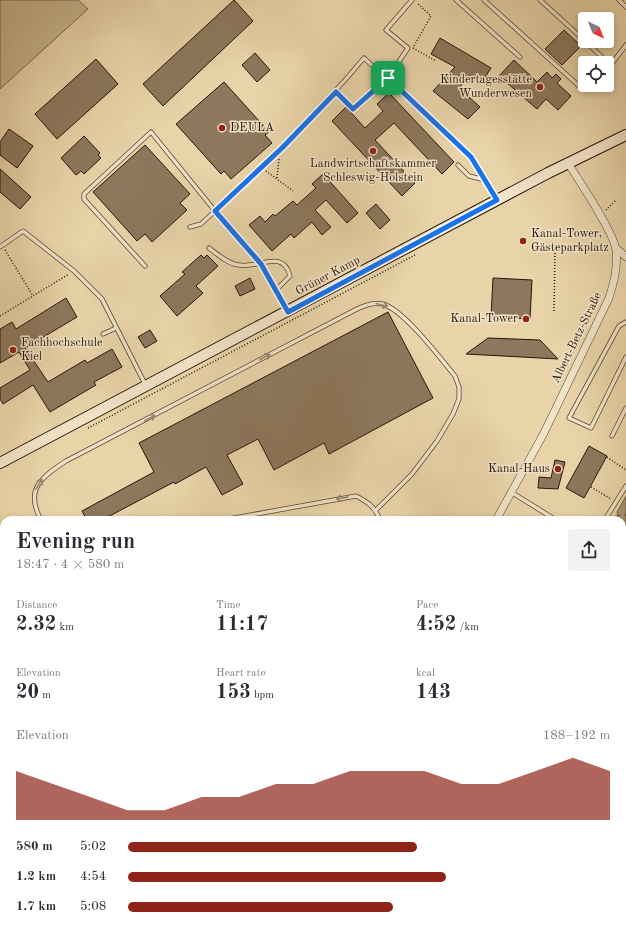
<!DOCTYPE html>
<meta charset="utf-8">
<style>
body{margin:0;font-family:"Old Standard TT",serif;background:#f2f2f3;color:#2b2b33;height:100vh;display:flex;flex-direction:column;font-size:15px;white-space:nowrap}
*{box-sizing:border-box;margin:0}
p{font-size:13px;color:#7c7c81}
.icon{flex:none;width:22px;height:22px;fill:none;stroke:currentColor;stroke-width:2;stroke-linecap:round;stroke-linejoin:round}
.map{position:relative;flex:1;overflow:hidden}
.sheet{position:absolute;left:0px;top:516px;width:626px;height:414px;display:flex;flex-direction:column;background:#fff;border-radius:12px 12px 0 0;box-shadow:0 2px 6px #0003}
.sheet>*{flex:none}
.needle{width:26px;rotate:137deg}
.controls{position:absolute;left:578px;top:12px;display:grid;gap:8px}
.controls a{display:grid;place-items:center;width:36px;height:36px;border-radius:4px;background:#fff;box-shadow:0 2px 6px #0003;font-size:20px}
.pin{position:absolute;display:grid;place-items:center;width:34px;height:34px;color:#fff;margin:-17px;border-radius:8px;box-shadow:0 2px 6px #0006}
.round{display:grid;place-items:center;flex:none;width:42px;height:42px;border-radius:4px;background:#f2f2f3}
.overview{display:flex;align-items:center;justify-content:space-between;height:68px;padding:0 16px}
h1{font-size:22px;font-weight:800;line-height:30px}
.metrics{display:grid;grid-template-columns:repeat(3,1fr);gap:6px;height:68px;padding:4px 16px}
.metrics div{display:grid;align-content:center}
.metrics b{font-size:20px;font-weight:800}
.metrics small{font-size:11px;font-weight:400}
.metrics p{font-size:11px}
.chart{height:112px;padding:8px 16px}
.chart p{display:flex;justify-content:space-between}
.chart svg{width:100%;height:72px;margin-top:4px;fill:#8f2418;opacity:.7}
ul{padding:0 16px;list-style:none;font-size:13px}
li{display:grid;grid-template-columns:64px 48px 1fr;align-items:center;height:30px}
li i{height:10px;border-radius:5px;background:#8f2418}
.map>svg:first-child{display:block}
.green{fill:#c8b48e;stroke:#78644c}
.water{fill:#a89373;stroke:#756149}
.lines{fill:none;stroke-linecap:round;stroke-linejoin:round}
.stream{stroke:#756149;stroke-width:2.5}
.ferry{stroke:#5c4734;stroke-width:1;stroke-dasharray:5 4;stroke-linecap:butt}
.building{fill:#8d785d;stroke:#29150a}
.lane-casing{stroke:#594532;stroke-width:5}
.street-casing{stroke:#594532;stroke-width:8}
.secondary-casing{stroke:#29150a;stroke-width:12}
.path{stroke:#29150a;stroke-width:1.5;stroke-dasharray:1 2;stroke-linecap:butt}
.lane{stroke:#f1e3c7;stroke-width:3.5}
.street{stroke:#f1e3c7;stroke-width:7}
.secondary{stroke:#f1e3c7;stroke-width:10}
.oneway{stroke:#978672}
.route-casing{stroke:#fff;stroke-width:8}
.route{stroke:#1a73e8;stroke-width:5}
.poi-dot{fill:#8f2418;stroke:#f1e3c7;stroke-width:1.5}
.labels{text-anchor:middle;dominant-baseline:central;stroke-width:3;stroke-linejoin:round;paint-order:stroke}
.poi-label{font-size:12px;fill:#29150a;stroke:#f1e3c7;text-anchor:end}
.street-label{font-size:12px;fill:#29150a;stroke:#f1e3c7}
</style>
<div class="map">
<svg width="626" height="930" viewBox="0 0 626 930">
<rect width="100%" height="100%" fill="#e9d4a9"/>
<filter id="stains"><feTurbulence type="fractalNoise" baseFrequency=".005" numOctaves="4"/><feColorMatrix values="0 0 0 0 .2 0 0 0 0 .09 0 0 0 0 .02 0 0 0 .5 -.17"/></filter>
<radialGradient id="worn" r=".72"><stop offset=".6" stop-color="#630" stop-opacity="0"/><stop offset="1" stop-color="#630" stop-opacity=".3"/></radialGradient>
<!-- green -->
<path class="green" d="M 0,0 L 78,0 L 88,9 L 0,89 Z
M 0,719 L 4,720 L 4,926 L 154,926 L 148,930 L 0,930 Z
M 168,926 L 339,926 L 337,930 L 161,930 Z"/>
<!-- water -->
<path class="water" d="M 626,496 L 625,930 L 355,930 L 355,926 L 622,926 L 622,520 L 610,520 L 618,516 L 617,512 Z"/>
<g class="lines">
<!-- stream -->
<path class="stream" d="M 154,930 L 161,926"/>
<!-- ferry -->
<path class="ferry" d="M 615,516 L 626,515"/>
</g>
<!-- building -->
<path class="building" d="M 234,0 L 253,21 L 163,106 L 143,84 Z
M 564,30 L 581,46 L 562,65 L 545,49 Z
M 440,38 L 491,68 L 482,82 L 470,75 L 459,88 L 480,107 L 468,119 L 433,91 L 455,67 L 431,54 Z
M 255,53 L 270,70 L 257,82 L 242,65 Z
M 96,59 L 118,84 L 57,139 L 35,114 Z
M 514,60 L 537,82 L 547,72 L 552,78 L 556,74 L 561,79 L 557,83 L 571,96 L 558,110 L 546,99 L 537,109 L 499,76 Z
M 224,82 L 269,132 L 265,135 L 272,143 L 231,179 L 224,171 L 221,174 L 176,124 Z
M 389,93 L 454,162 L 442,174 L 394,123 L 375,140 L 415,183 L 402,196 L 332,121 L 346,107 L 365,128 L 383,111 L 377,104 Z
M 9,129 L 33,146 L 17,168 L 0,155 L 0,142 Z
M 84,136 L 100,153 L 98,155 L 101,158 L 84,174 L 81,171 L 76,175 L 61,158 Z
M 145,145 L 190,194 L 180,203 L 187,210 L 152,242 L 145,234 L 137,241 L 93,192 Z
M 0,169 L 31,197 L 20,209 L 0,192 Z
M 323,174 L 358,213 L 347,223 L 326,200 L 315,210 L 331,227 L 322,235 L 312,222 L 294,238 L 291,234 L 272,251 L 249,225 L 260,216 L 265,222 L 273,214 L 275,216 L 293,201 L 297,205 L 316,188 L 312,184 Z
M 376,204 L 390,220 L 380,229 L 366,213 Z
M 201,255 L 204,258 L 207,255 L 218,266 L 196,286 L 203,293 L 177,316 L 160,296 L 185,274 L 182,272 Z
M 250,278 L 255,289 L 240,296 L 235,286 Z
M 493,278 L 532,280 L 530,319 L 491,317 Z
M 66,298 L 77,317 L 25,348 L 48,382 L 85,360 L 87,363 L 112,349 L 122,367 L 94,382 L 96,385 L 50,412 L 33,385 L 3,404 L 0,399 L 0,388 L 30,370 L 19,352 L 0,363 L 0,329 L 12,322 L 16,329 Z
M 388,312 L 433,398 L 329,454 L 324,443 L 274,470 L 258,439 L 227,455 L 243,484 L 222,495 L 206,467 L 175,484 L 174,482 L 102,520 L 87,520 L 82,511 L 154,472 L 139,443 Z
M 150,330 L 157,341 L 145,348 L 138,337 Z
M 488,338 L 540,340 L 558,359 L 466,354 Z
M 589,446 L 607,456 L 584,498 L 566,488 Z
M 555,460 L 565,462 L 558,489 L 538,488 L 539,477 L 551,478 Z"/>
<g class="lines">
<!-- lane casing -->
<g class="lane-casing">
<path id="lane" d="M 456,0 L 520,57
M 484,0 L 579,86 L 585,81
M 540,0 L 585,41
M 619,0 L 626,7
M 585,41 L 605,60 L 613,62 L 626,45
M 336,92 L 353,109 L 388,78 L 408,48 L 386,30 L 412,0
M 458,165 L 469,176 L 485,180
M 0,247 L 23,231 L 74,271 L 102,299 L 145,384
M 209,248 C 217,254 228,264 239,265 C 258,269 283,248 290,276 L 276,290
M 145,266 L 84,199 L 84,194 L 151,132 L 215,211 L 201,224 L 190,227
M 287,311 L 261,264 L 215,211 C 267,162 318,113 364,58 L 471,157 L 496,198
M 626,322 L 619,326 L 569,418 L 591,428 L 626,357
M 103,334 L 116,328
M 612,436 L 626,408
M 511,492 L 556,520
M 41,520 C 24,489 42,477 66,461 L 357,309 C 365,305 374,302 383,304 C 405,311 440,358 455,376 L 459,387 L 459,399 L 453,414 L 437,441 L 412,474 L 376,510
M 223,520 L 356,496 C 368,502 375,507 380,520
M 603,520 L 606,518 L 626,486
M 353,930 L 353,926"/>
</g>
<!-- street casing -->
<g class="street-casing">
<path id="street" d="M 616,248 L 626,257
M 496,520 L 544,433 L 609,298 C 614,282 618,267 616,250 C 614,232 579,181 568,163
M 0,658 L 4,658"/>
</g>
<!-- secondary casing -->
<g class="secondary-casing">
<path id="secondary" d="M 0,463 L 548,173 L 626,135"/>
</g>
<!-- path -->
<path class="path" d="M 414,46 L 431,16 L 417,3
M 413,48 L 436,61
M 266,171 L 293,191
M 277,178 L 279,159
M 606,210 L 616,200
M 5,250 L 33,296
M 554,311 L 555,252
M 0,316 L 69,274
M 88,428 L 415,255
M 607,457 L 626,470
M 591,487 L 611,499
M 0,736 L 4,737"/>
<!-- lane -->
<use href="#lane" class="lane"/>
<!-- street -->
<use href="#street" class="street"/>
<!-- secondary -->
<use href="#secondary" class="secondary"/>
</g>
<!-- one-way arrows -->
<defs><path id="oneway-shaft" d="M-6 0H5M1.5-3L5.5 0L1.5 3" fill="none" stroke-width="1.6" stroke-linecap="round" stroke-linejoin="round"/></defs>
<g class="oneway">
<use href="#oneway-shaft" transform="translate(382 305) rotate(14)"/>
<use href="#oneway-shaft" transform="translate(265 357) rotate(-28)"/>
<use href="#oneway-shaft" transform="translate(150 418) rotate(-28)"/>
<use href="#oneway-shaft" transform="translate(39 484) rotate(-58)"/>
<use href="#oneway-shaft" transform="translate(342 498) rotate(172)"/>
</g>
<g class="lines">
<!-- route casing -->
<g class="route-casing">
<path id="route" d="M 388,78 L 471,157 L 497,200 L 288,312 L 261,264 L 215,211 L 283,147 L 336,92 L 353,109 Z"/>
</g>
<!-- route -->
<use href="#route" class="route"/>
</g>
<!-- markers -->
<g class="poi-dot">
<circle cx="540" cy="87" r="4"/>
<circle cx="222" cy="128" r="4"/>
<circle cx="373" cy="151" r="4"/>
<circle cx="523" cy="241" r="4"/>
<circle cx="526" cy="319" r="4"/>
<circle cx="13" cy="350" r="4"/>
<circle cx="558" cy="469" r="4"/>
</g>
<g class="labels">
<!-- poi labels -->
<g class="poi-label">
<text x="532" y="80">Kindertagesstätte<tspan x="532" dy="14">Wunderwesen</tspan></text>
<text x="230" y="128" text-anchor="start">DEULA</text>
<text x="373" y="164" text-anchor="middle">Landwirtschaftskammer<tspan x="373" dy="14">Schleswig-Holstein</tspan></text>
<text x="531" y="234" text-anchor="start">Kanal-Tower,<tspan x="531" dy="14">Gästeparkplatz</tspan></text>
<text x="518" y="319">Kanal-Tower</text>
<text x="21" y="343" text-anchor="start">Fachhochschule<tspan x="21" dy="14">Kiel</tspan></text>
<text x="550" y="469">Kanal-Haus</text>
</g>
<!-- street labels -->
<g class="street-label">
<text transform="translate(328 276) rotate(-28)">Grüner Kamp</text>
<text transform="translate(577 338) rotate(-64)">Albert-Betz-Straße</text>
</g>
</g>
<rect width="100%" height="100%" filter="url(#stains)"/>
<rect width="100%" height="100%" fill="url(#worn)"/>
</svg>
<div class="controls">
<a><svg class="needle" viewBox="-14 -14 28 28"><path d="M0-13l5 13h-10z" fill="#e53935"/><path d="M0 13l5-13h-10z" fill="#7c7c81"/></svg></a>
<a><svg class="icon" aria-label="locate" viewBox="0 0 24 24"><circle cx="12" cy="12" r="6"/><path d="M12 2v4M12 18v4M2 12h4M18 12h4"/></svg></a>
</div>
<div class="pin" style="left:388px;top:78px;background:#1e9e55"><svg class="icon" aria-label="arrive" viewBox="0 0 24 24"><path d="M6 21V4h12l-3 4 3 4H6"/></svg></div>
<section class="sheet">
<div class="overview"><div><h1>Evening run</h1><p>18:47 · 4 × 580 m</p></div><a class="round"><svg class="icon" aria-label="share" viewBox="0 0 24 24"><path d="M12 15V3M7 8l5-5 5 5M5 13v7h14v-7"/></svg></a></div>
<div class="metrics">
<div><p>Distance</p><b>2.32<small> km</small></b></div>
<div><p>Time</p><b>11:17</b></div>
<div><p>Pace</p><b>4:52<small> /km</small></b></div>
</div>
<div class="metrics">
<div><p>Elevation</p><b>20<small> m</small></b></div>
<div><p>Heart rate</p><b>153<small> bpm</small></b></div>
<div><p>kcal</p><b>143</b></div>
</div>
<div class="chart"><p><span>Elevation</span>188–192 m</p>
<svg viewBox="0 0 160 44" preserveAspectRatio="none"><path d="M0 44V14L10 22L20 30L30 38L40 38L50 30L60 30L70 22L80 22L90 14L100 14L110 14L120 22L130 22L140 14L150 6L160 14V44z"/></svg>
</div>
<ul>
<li><b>580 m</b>5:02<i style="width:60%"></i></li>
<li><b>1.2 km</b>4:54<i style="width:66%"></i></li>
<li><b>1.7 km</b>5:08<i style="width:55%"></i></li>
</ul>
</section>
</div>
